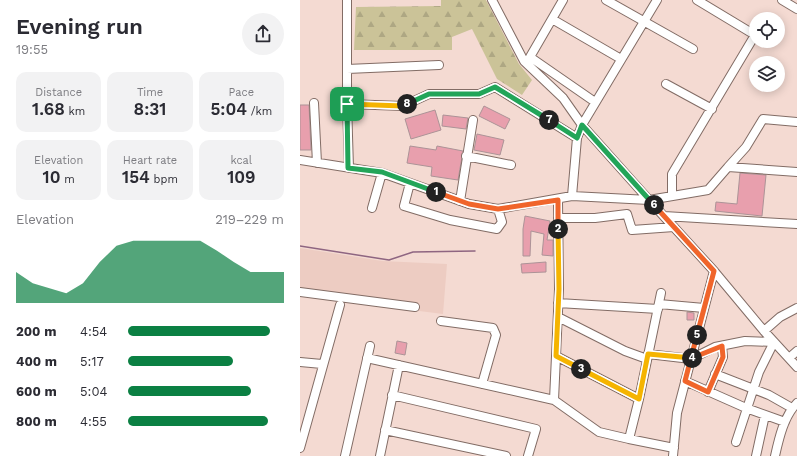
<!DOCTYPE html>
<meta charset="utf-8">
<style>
body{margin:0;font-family:"Work Sans",sans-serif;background:#f2f2f3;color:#2b2b33;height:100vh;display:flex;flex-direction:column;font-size:15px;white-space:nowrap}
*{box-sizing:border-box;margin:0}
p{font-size:13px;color:#7c7c81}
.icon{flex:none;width:22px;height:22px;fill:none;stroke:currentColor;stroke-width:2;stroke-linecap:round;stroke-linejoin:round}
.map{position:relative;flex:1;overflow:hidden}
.drawer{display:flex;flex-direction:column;background:#fff;width:300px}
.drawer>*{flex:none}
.fabs{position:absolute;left:449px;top:12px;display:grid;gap:8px}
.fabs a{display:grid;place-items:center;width:36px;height:36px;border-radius:50%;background:#fff;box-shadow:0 2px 10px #0003;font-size:20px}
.pin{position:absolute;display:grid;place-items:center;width:34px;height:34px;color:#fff;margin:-17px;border-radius:8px;box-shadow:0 2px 6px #0006}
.km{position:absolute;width:20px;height:20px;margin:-10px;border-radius:50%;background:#222;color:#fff;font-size:11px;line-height:20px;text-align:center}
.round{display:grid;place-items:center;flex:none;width:42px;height:42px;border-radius:21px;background:#f2f2f3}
.summary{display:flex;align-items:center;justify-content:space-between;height:68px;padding:0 16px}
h1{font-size:22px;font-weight:600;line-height:30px}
.stats{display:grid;grid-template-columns:repeat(3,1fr);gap:6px;height:68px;padding:4px 16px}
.stats div{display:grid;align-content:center;border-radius:10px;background:#f2f2f3;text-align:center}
.stats b{font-size:17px;font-weight:600}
.stats small{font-size:11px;font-weight:400}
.stats p{font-size:11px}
.chart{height:112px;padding:8px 16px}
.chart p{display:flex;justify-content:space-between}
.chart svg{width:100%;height:72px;margin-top:4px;fill:#0b8043;opacity:.7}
ul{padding:0 16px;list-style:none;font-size:13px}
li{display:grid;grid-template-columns:64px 48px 1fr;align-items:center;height:30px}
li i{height:10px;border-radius:5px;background:#0b8043}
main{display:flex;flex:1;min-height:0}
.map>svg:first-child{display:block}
.built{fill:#edccc2}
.forest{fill:url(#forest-firs)}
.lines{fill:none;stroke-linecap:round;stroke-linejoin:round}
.stream{stroke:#8e6581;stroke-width:1.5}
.building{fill:#e89fad;stroke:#ac9397}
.minor-casing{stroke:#826c65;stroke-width:10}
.minor{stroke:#fff;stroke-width:8}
.split-1-casing{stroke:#fff;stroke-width:8}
.split-2-casing{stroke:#fff;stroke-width:8}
.split-3-casing{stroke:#fff;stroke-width:8}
.split-4-casing{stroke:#fff;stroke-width:8}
.split-5-casing{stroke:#fff;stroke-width:8}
.split-6-casing{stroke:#fff;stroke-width:8}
.split-7-casing{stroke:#fff;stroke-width:8}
.split-8-casing{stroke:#fff;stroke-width:8}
.split-9-casing{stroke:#fff;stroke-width:8}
.split-1{stroke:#22a559;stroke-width:5}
.split-2{stroke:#f0652b;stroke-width:5}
.split-3{stroke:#f5b400;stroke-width:5}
.split-4{stroke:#f5b400;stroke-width:5}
.split-5{stroke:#f0652b;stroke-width:5}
.split-6{stroke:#f0652b;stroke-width:5}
.split-7{stroke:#22a559;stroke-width:5}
.split-8{stroke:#22a559;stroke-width:5}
.split-9{stroke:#f5b400;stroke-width:5}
</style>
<main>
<section class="drawer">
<div class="summary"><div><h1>Evening run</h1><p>19:55</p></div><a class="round"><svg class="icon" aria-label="share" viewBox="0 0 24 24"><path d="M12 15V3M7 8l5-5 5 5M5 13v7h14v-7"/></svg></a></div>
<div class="stats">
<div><p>Distance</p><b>1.68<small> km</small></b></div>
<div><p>Time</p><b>8:31</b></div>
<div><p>Pace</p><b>5:04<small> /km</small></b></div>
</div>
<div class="stats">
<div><p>Elevation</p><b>10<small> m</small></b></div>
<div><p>Heart rate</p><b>154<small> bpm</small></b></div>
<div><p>kcal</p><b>109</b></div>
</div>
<div class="chart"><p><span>Elevation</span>219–229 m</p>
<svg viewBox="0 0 160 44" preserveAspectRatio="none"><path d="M0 44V25L10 32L20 35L30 38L40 32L50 19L60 9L70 6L80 6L90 6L100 6L110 6L120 12L130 19L140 25L150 25L160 25V44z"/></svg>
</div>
<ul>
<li><b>200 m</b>4:54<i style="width:91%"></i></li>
<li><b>400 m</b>5:17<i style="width:67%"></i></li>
<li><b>600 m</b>5:04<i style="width:79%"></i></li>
<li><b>800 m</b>4:55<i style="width:90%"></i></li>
</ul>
</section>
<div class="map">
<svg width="497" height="456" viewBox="0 0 497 456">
<defs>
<pattern id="forest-firs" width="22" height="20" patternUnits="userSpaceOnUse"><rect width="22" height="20" fill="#cbc398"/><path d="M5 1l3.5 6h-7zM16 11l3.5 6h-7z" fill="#aea783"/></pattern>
</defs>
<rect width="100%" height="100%" fill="#f4dad2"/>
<!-- built -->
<path class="built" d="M 0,248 L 82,261 L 147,264 L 143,314 L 0,296 Z"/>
<!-- forest -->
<path class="forest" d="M 141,0 L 186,0 L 219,64 L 232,80 L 222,95 L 197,79 L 172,29 L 152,37 L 152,50 L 54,50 L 56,7 L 141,6 Z"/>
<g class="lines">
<!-- stream -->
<path class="stream" d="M 0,246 L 89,260 L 113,252 L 175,251"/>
</g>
<!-- building -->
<path class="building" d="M 0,105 L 9,105 L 11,150 L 0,150 Z
M 184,106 L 210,119 L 205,129 L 179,116 Z
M 135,110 L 141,130 L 111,139 L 105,119 Z
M 143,115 L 168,118 L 166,129 L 142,126 Z
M 177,134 L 204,140 L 200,155 L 174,150 Z
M 110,146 L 136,150 L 137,146 L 163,151 L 158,180 L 131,176 L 132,167 L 107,163 Z
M 440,173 L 466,175 L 462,216 L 415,211 L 416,202 L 437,204 Z
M 225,216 L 250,221 L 247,240 L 253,240 L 253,256 L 242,255 L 244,234 L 231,231 L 230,256 L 223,256 L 223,229 Z
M 246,262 L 246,272 L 222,273 L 221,264 Z
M 387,312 L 394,313 L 394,320 L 387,320 Z
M 97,341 L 107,343 L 105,355 L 95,353 Z"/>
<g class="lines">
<!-- minor casing -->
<g class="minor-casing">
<path id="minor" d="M 47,0 L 47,104 L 103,106 L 129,94 L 179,94 L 195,87 L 277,138
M 192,0 L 224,61 L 263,98 L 282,125 L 349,200 L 408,190 L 428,167 L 497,172
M 263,0 L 230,57 L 295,102
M 306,0 L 393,49
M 482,0 L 497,9
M 252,19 L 321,59
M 47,69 L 139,65
M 366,84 L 412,109
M 14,103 L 17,163
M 47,104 L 49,168
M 166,156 L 211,165
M 0,160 L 82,173 L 169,204 L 198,209 L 272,196 L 349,200 L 414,271 L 464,331 L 497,367
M 428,167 L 446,147 L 463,119 L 497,122
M 110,183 L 104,206 L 150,220 L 197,229 L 202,222 L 198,209
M 272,196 L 277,138 L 282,125 L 357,0
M 372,196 L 372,174 L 455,35 L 397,0
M 160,201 L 173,120
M 72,208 L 82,173
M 364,216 L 497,224
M 258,218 L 295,218 L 327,214 L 332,230 L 374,227
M 0,292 L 115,307
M 258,303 L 358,309
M 359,304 L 404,308
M 258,317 L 325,351 L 347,359
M 141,321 L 193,328 L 196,335 L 182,384
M 464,331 L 480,317 L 497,308
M 348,354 L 391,359 L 415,347 L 445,341 L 474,342 L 459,372 L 436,442
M 67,358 L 254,400 L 299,432 L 329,439 L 339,399 L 256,356 L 259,289 L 258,200
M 489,358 L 497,351
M 0,362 L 22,364
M 415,374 L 469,395 L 492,408
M 385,381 L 446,408 L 485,422
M 408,392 L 423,357 L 422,346
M 92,395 L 236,429 L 228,456
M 339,399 L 361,293
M 254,400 L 256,356
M 85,430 L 206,456
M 329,439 L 374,448
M 0,448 L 40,305
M 45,456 L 70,346
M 80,456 L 99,365
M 373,456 L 377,413 L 414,271
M 456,456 L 465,415
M 475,456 C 479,438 484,416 497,403"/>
</g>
<!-- minor -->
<use href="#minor" class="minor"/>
</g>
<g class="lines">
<!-- split-1 casing -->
<g class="split-1-casing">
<path id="split-1" d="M 47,104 L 48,168 L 82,172 L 136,192"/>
</g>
<!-- split-2 casing -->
<g class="split-2-casing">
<path id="split-2" d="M 136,192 L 169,204 L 198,209 L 258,200 L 258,229"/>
</g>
<!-- split-3 casing -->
<g class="split-3-casing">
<path id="split-3" d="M 258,229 L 259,289 L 256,356 L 281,369"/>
</g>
<!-- split-4 casing -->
<g class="split-4-casing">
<path id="split-4" d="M 281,369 L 339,399 L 348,354 L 392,358"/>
</g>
<!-- split-5 casing -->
<g class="split-5-casing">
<path id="split-5" d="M 392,358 L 422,346 L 423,357 L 408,392 L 385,381 L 397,335"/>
</g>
<!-- split-6 casing -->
<g class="split-6-casing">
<path id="split-6" d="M 354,205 L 414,271 L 397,335"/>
</g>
<!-- split-7 casing -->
<g class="split-7-casing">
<path id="split-7" d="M 249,120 L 277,138 L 282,125 L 354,205"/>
</g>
<!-- split-8 casing -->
<g class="split-8-casing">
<path id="split-8" d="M 107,104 L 129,94 L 179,94 L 195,87 L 249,120"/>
</g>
<!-- split-9 casing -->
<g class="split-9-casing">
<path id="split-9" d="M 47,104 L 103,106 L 107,104"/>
</g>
<!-- split-1 -->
<use href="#split-1" class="split-1"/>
<!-- split-2 -->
<use href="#split-2" class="split-2"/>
<!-- split-3 -->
<use href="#split-3" class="split-3"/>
<!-- split-4 -->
<use href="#split-4" class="split-4"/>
<!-- split-5 -->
<use href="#split-5" class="split-5"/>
<!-- split-6 -->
<use href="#split-6" class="split-6"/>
<!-- split-7 -->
<use href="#split-7" class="split-7"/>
<!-- split-8 -->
<use href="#split-8" class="split-8"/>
<!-- split-9 -->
<use href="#split-9" class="split-9"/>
</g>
</svg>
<div class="fabs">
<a><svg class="icon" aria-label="locate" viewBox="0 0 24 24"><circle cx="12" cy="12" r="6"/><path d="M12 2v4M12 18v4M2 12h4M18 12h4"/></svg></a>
<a><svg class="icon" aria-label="layers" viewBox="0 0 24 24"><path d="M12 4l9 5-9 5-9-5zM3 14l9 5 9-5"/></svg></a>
</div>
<div class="pin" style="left:47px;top:104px;background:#1e9e55"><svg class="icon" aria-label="arrive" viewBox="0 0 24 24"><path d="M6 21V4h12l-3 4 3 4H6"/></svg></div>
<b class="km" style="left:136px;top:192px">1</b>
<b class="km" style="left:258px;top:229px">2</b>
<b class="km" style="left:281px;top:369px">3</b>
<b class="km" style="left:392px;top:358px">4</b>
<b class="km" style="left:397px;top:335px">5</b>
<b class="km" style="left:354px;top:205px">6</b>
<b class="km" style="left:249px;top:120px">7</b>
<b class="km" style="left:107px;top:104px">8</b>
</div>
</main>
